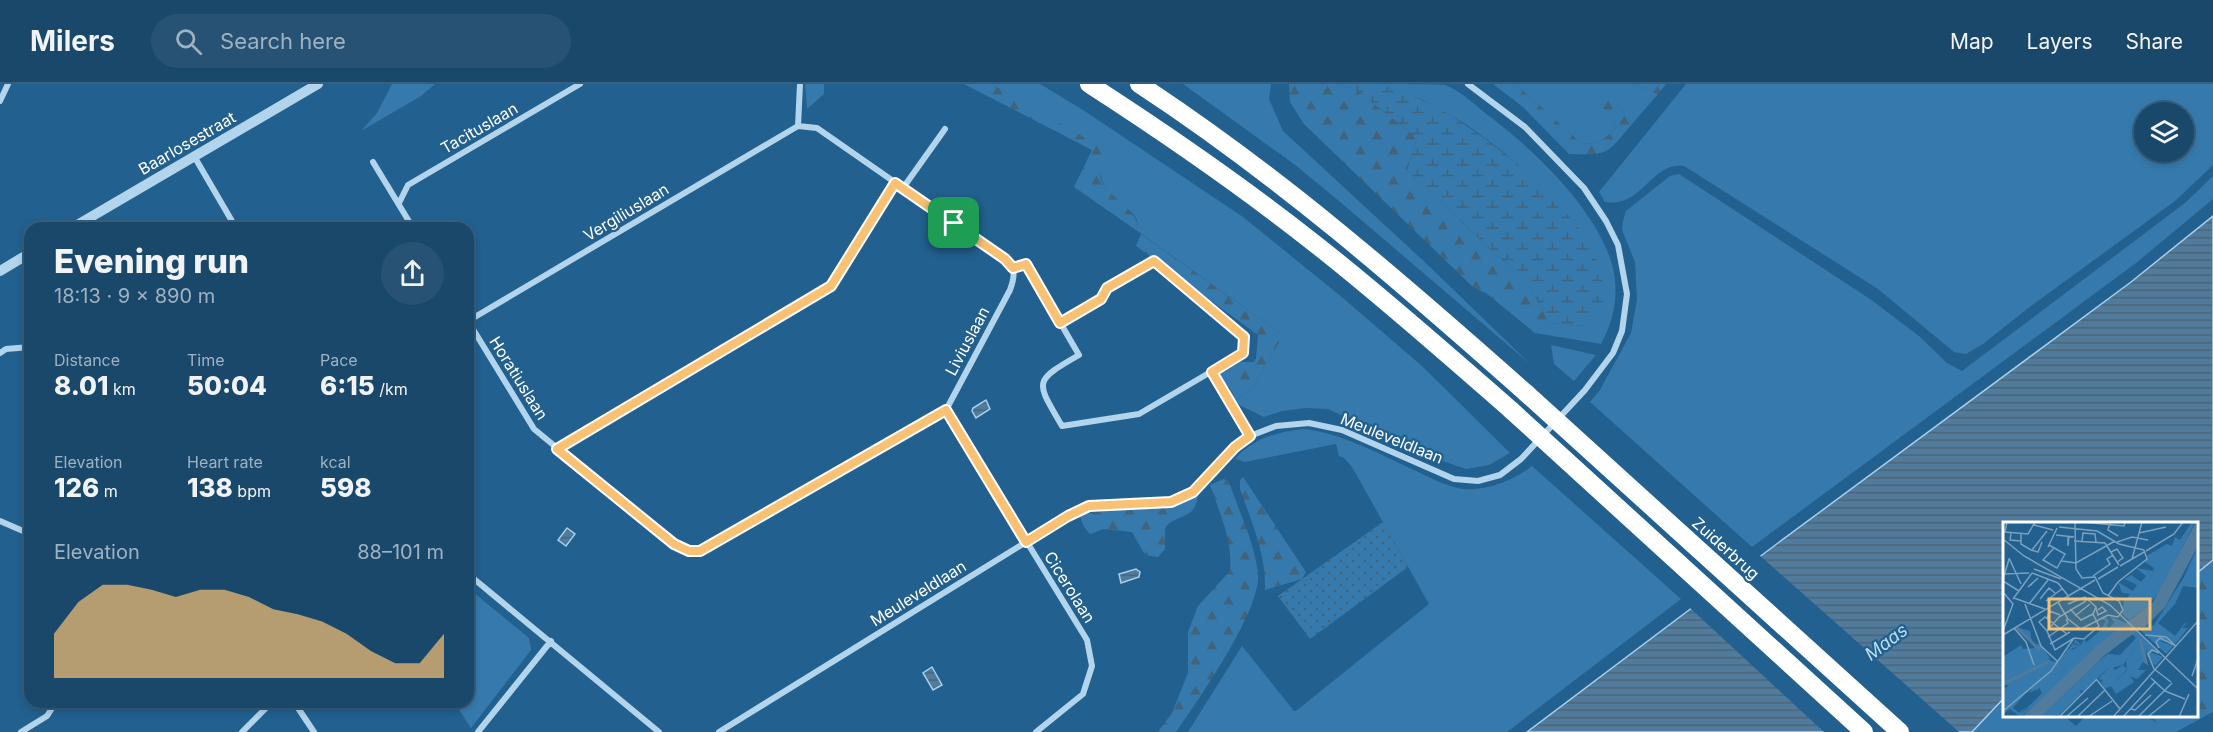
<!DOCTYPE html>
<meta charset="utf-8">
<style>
body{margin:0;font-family:Inter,sans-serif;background:#275273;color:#f1f3f6;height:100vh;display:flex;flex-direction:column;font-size:22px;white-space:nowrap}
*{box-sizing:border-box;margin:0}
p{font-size:20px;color:#9fb2c1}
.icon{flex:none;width:33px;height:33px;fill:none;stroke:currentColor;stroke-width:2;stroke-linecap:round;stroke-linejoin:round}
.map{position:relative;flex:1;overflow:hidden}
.side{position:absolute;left:24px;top:138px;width:450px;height:486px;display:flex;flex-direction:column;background:#1a486b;border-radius:18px;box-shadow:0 3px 9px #0003,0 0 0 2px #38607e}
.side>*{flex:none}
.fabs{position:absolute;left:2134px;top:18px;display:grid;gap:12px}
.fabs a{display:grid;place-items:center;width:60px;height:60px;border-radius:50%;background:#1a486b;box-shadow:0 3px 9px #0003,0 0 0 2px #38607e;font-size:30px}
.pin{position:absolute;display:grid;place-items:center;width:51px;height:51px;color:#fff;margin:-26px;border-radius:12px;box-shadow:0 3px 9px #0006}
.round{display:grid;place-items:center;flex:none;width:63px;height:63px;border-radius:32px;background:#275273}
.head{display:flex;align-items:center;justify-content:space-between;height:102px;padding:0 30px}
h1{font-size:33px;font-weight:800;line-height:45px}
.metrics{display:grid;grid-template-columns:repeat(3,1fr);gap:9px;height:102px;padding:6px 30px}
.metrics div{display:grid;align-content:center}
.metrics b{font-size:26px;font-weight:800}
.metrics small{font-size:16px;font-weight:400}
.metrics p{font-size:16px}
.chart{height:168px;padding:12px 30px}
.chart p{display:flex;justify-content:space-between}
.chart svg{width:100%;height:108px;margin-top:6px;fill:#f8c174;opacity:.7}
header{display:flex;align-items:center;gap:36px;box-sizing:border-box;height:84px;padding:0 30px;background:#1a486b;border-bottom:2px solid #38607e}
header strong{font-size:28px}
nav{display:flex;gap:33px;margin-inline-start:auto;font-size:21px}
.search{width:420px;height:54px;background:#275273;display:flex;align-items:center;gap:15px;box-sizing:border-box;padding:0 21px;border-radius:33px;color:#9fb2c1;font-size:22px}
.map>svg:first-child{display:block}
.grass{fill:#367aad;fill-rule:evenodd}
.forest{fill:url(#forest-firs)}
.wetland{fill:url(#wetland-marsh)}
.garden{fill:url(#garden-dots)}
.water{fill:url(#water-rules);stroke:#a6d0ed;stroke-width:1.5}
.pier{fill:#22608f}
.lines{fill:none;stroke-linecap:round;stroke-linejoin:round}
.minor{stroke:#b2d4ec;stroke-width:6}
.tertiary{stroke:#b2d4ec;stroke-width:10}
.motorway{stroke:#fff;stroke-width:18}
.motorway-bridge{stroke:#fff;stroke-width:18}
.route-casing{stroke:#fff;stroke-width:12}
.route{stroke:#f8c174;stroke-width:8}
.labels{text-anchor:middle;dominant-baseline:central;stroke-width:4.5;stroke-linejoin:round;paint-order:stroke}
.street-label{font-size:16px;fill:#fff;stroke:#22608f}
.water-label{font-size:18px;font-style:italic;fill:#beddf3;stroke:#22608f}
.inset-river{fill:none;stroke:#507b9c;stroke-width:3}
.inset-road{fill:none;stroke:#7aa0bc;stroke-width:1.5}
.view{fill:#f8c174;fill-opacity:0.15;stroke:#f8c174;stroke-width:3}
.inset-edge{fill:none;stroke:#fff;stroke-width:3}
</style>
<header>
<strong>Milers</strong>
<div class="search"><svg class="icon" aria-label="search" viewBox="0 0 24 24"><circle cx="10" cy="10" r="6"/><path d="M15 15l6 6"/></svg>Search here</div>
<nav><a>Map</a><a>Layers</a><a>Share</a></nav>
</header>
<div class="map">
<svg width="2213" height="648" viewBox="0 0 2213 648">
<defs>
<pattern id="forest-firs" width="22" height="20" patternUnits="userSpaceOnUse" patternTransform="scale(1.5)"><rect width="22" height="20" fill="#367aad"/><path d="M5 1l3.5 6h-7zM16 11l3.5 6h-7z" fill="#41637c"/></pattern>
<pattern id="wetland-marsh" width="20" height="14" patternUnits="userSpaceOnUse" patternTransform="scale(1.5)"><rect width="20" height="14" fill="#367aad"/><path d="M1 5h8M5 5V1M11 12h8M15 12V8" fill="none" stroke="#41637c"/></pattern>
<pattern id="garden-dots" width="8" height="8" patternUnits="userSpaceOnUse" patternTransform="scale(1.5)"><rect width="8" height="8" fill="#367aad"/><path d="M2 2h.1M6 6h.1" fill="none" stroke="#41637c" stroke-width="1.8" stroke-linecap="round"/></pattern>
<pattern id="water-rules" width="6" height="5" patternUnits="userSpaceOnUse" patternTransform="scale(1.5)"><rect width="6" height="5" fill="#507b9c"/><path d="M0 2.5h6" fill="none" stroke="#4e6474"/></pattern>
</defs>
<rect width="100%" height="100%" fill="#22608f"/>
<!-- grass -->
<path class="grass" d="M 392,0 L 435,0 L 421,12 L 361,47 L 377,29 Z
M 991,0 L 1040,0 L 1083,26 L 1243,133 L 1343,214 L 1423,283 L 1510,369 L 1489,381 L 1466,385 L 1440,376 L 1328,325 L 1306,324 L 1282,327 L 1264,333 L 1233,318 L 1253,304 L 1283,251 L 1136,146 C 1143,131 1123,123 1114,114 C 1097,97 1100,83 1097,61 Z
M 1183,0 L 1271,0 L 1269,15 L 1283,47 L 1429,182 L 1530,280 L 1339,117 L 1294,80 Z
M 1377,0 C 1391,0 1435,0 1445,1 C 1462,7 1478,24 1493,35 C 1536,68 1594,124 1611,177 C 1620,205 1615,235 1601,260 L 1535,249 L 1549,239 L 1589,242 L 1575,140 L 1538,99 L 1501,66 L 1467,41 L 1423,16 Z
M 1515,0 L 1632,0 L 1658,10 L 1632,40 L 1615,16 L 1598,17 L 1613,36 L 1616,44 C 1605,56 1598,60 1582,60 Z
M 1686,0 L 2213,0 L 2213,81 L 2175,117 L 2027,225 L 1983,260 L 1966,270 L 1954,268 L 1878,205 L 1684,82 C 1651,77 1643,124 1605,118 L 1599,108 ZM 2145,28 L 2184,28 L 2184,68 L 2145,68 Z
M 1679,90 L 1870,215 L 1919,252 L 1947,279 L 1962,287 L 2185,119 L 2213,92 L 2213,115 L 2136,179 L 1752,463 L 1590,318 L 1600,306 L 1631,249 L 1637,216 L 1635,178 L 1622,146 L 1623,137 L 1626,127 L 1670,92 Z
M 1551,261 L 1596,271 L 1574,297 L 1554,280 Z
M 1304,345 C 1344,350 1379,370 1416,387 C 1431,394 1447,403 1464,405 C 1488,407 1514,396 1532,382 L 1681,515 L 1507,648 L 1188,648 L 1242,562 L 1294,627 L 1296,627 L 1429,520 L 1352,383 L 1344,374 L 1339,372 L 1336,360 L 1245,378 L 1235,375 C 1253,354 1278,348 1304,345 Z
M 468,504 L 529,554 L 531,566 L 471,644 L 454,618 L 468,618 Z
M 2004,614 L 2004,632 L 2064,632 L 2076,642 L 2084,634 L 2083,632 L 2149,632 L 2149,634 L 2157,639 L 2178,634 L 2188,634 L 2213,621 L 2213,628 L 2176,648 L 1972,648 Z"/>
<!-- forest -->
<path class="forest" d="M 805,0 L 824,0 L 824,10 L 807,25 Z
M 964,0 L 991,0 L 1105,65 C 1102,75 1097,89 1102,98 C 1109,113 1144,130 1136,146 L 1074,103 L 1092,66 Z
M 1289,0 L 1340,0 L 1359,8 L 1417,54 L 1407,86 L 1530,203 L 1549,239 L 1535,249 L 1486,209 L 1474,204 L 1304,40 L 1290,18 Z
M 1493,0 L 1515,0 L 1582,60 C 1598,60 1605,56 1616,44 L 1613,36 L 1597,16 L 1599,10 L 1607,7 L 1615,16 L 1632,40 C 1606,71 1609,71 1569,70 L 1523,23 Z
M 1632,0 L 1666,0 L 1658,10 Z
M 1141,150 L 1283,251 L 1253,304 L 1233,318 L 1220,297 L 1220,290 L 1241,278 L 1253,278 L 1256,275 L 1258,251 L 1136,162 Z
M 1243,393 L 1306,488 L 1302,495 L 1265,506 C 1266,470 1252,439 1240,405 L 1240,396 Z
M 1224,395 L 1229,398 C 1239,428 1255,459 1258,490 C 1261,526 1200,613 1179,644 L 1176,648 L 1158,648 L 1172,629 L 1188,589 L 1188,548 L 1198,522 L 1230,487 C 1233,457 1220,430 1210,401 Z
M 1198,409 C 1196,436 1182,428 1166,442 L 1165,446 L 1165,465 L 1158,473 L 1145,471 L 1132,448 L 1104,445 L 1090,450 L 1084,443 L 1080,432 C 1096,426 1115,427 1133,425 C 1156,424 1177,419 1198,409 Z
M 2213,476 L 2213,621 L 2197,631 L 2197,489 Z
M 2149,632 L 2195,632 L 2157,639 L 2149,634 Z"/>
<!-- wetland -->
<path class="wetland" d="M 1340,0 C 1352,0 1365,0 1377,0 C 1392,3 1410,11 1424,17 C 1481,44 1629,154 1600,228 C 1598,233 1593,238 1589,242 L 1549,239 L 1530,203 L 1407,86 L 1417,54 L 1359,8 Z"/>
<!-- garden -->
<path class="garden" d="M 1383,438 L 1408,483 L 1310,555 L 1278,512 Z"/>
<!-- water -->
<path class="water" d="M 2213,132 L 2213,476 L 2197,489 L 2196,440 L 2004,440 L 2004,614 L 1972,648 L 1527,648 L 1778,459 L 2131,198 Z
M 986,316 L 990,325 L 976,334 L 972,327 L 973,324 Z
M 567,444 L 575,450 L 566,462 L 558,456 Z
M 1136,485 L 1140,488 L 1139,493 L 1121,499 L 1119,490 Z
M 932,583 L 942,601 L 933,606 L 923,589 Z"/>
<!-- pier -->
<path class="pier" d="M 1758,470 L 1959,648 L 1824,648 L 1689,523 Z"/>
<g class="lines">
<!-- minor -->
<path class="minor" d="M 0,17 L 8,0
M 798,42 L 817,44 L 1005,175 C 1016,186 1015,192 1010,206 L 946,326 L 1087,556 L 1092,582 L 1083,610 L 1036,648
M 798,42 L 800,0
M 194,72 L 236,144
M 373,78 L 413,144
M 903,104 L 945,45
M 399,119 L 408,101 L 580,0
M 1013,184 L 1026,180 L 1079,271 C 1032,298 1036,297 1062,342 L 1139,330 L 1243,269 L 1244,253 L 1154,177 L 1107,204 L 1101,215 L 1061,239
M 468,237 L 534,345 L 674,460 L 689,467 L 700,467 L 946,326
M 468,237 L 798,42
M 0,269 L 6,265 L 30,263
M 1212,288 L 1250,352
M 557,365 L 831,203 L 895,99
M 0,437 L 30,450
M 468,490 L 659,648
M 294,618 L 314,648
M 21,648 L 47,632 L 56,618
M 242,648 L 272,618
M 478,648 L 551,557
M 719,648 L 1068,432 L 1089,422 L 1171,418 L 1193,408 L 1235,363 L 1250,352 L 1276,342 L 1309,339 L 1342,346 L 1454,395 L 1478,397 L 1500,391 L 1521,375 L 1585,306 L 1613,269 L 1622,247 L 1627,210 L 1618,161 L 1606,137 L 1584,104 L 1525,43 L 1468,0"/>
<!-- tertiary -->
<path class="tertiary" d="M 72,144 L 318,0
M 0,187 L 30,169"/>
<!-- motorway -->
<path class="motorway" d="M 1089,0 C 1168,51 1246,105 1319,163 C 1385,215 1448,271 1511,326
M 1139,0 C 1278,91 1402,199 1526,309"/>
<!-- motorway-bridge -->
<path class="motorway-bridge" d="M 1526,309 L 1900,648
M 1511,326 L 1864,648"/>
</g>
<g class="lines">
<!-- route casing -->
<g class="route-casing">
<path id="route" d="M 895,99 L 1005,175 L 1013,184 L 1026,180 L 1060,239 L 1101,215 L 1107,204 L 1154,177 L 1244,253 L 1243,269 L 1212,288 L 1250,352 L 1235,363 L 1193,408 L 1171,418 L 1089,422 L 1068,432 L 1026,458 L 946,326 L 700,467 L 689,467 L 674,460 L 557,365 L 831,202 Z"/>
</g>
<!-- route -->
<use href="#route" class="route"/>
</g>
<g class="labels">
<!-- street labels -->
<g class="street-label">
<text transform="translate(479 44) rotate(-30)">Tacituslaan</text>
<text transform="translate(187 59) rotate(-30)">Baarlosestraat</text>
<text transform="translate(626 128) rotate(-31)">Vergiliuslaan</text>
<text transform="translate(967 257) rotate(-62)">Liviuslaan</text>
<text transform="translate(519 294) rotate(58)">Horatiuslaan</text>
<text transform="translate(1392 354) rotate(22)">Meuleveldlaan</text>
<text transform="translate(1726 464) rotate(42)">Zuiderbrug</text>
<text transform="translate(1070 503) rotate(58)">Cicerolaan</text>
<text transform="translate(918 509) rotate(-32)">Meuleveldlaan</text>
</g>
<!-- water labels -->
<g class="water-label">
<text transform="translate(1886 558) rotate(-37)">Maas</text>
</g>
</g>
<!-- overview -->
<g transform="translate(2003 438)">
<rect width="195" height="195" fill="#22608f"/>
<path d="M 189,0 L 192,0 L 159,66 L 146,83 L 126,98 L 119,92 L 121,79 L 107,72 L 123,78 L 127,72 L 119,71 L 115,60 L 130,69 L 134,63 L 122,57 L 128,53 L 138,60 L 143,54 L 133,46 L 150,49 L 151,46 L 142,40 L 145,33 L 164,22 L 169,24 L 172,15 L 177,18 ZM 195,24 L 195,66 L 180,64 L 172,82 L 155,101 L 172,114 L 182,101 L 186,103 L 183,102 L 179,106 L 185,106 L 173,121 L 154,118 L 170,124 L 163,132 L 136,107 L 151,103 L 181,55 ZM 107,94 L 123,101 L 18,195 L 7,187 L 0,192 L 0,167 L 6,164 L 0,162 L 0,135 L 18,123 L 20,127 L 32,126 L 13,105 L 27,109 L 29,119 L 33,123 L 36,121 L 47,136 L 32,144 L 18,144 L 5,158 L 48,139 L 54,140 L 70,122 L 77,124 L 67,127 L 74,128 L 76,134 L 88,125 L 88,120 L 82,122 L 103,103 L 106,106 L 111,101 ZM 36,165 L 39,171 L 17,193 L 23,185 L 16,191 L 10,186 L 13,182 L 25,169 L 29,166 L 25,171 L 35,167 L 34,173 ZM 133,109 L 155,129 L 147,130 L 160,135 L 152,144 L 144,134 L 143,123 L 143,135 L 146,144 L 140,140 L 135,148 L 143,148 L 134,157 L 127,154 L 131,160 L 113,172 L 108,164 L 102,167 L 98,160 L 103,156 L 102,150 L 95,157 L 104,147 L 97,138 L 105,132 L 117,133 L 133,116 L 129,112 L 122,117 ZM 137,118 L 123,138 L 124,148 L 113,159 L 105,147 L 120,143 Z" fill="#367aad" fill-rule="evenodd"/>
<path d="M 103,95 L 106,100 L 94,114 L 82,121 L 89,120 L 88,125 L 76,135 L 69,129 L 77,123 L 71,121 L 72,117 L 78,123 L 81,117 L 83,120 L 94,113 L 103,99 L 98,97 Z" fill="#367aad"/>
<path d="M 195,26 L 195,66 L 190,62 L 177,65 ZM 46,137 L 50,140 L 5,159 L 1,146 ZM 97,138 L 104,147 L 81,169 L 77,168 L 78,172 L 56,193 L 38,195 ZM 120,143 L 124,147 L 113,159 L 105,148 L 102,151 L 108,160 L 95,157 L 109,144 L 112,148 Z" fill="#367aad"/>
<path d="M 193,0 L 195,24 L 162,85 L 141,106 L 139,105 L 102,133 L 38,195 L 19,195 L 96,122 L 150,80 Z" fill="#507b9c"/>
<path class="inset-river" d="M 14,106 L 37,128M 137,117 L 143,141M 0,162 L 45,140"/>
<path class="inset-road" d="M 4,0 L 2,10 L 25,12 L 32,0M 79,0 L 121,4 L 122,0M 107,0 L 105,8 L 115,14M 31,3 L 50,8M 56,5 L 94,9 L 116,22 L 141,28M 8,11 L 7,18 L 18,19M 136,11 L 163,5M 18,12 L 18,22 L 28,28 L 35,30 L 39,20M 53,13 L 71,15M 65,14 L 65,24 L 66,14M 0,17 L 21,34 L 107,83 L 195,167M 71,19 L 102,21 L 116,43M 79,19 L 80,11 L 92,12 L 93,20M 114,20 L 129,15 L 145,18M 46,23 L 62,32 L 54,46 L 40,38 L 51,26M 45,25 L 54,6M 29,28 L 44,9M 143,29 L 171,12 L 180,0M 108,30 L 114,27 L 120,36 L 114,40M 6,36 L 18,62M 129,37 L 139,0M 59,39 L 73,41 L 112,19M 117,44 L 141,30M 31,47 L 58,57M 29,51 L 55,61 L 66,75M 0,52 L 26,51M 90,54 L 107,42 L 104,37 L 110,33M 95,57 L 115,45M 0,58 L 6,37M 0,59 L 16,69M 29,62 L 25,65 L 35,56M 0,70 L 10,82 L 0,109M 105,74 L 115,60 L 144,37 L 141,28M 11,76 L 42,87M 10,77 L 29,51M 37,77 L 46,66 L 52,71M 43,79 L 60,66M 55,80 L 65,97 L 78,107 L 105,93 L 115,95 L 120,88 L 116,79 L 100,71 L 92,55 L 79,56 L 73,47 L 72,0M 22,82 L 38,124 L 54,139M 26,82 L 45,58M 65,82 L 82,75 L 93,85 L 90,92 L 96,104 L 81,117 L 71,116M 93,86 L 95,93 L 103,89 L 99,85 L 95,88M 67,87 L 78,98 L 90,92M 72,94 L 87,82M 44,96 L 47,89 L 57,93M 11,106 L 23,120 L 31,143M 44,109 L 56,95 L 83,79M 44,109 L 36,100 L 42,95 L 64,112M 44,109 L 52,128 L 71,116M 0,113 L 92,58M 142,113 L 163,115 L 173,124 L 157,116 L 153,120 L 156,126M 45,115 L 65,101 L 63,97M 47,122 L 67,110M 151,147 L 168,160M 151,147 L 145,132 L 149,128 L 156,131M 189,154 L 195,137M 148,156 L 162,169 L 182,177M 94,158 L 117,187M 128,187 L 132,188 L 148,173M 0,189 L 48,149 L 71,116M 146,194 L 167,177M 56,195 L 94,157M 63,195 L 85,176M 74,195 L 102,168M 85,195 L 109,179M 110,195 L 195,99M 120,195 L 152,160M 135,195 L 169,161M 176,195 L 186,172"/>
<path class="view" d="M 46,77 L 147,77 L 147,107 L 46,107 Z"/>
<rect width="195" height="195" class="inset-edge"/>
</g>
</svg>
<div class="fabs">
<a><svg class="icon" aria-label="layers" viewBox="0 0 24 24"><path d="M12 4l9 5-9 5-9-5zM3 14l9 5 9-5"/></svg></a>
</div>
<div class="pin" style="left:954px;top:139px;background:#1e9e55"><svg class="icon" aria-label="arrive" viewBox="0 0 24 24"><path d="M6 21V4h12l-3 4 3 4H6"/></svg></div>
<section class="side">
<div class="head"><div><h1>Evening run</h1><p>18:13 · 9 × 890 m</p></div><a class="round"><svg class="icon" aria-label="share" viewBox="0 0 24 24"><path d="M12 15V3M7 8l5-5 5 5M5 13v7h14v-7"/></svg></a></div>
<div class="metrics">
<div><p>Distance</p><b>8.01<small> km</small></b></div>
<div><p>Time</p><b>50:04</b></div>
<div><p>Pace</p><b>6:15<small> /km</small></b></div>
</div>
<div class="metrics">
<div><p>Elevation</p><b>126<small> m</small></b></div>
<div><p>Heart rate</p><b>138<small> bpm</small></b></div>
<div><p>kcal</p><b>598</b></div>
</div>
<div class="chart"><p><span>Elevation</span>88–101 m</p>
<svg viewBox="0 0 160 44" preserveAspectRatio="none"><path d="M0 44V26L10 13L20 6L30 6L40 8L50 11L60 8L70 8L80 11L90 16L100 18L110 21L120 26L130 33L140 38L150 38L160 26V44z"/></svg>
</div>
</section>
</div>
